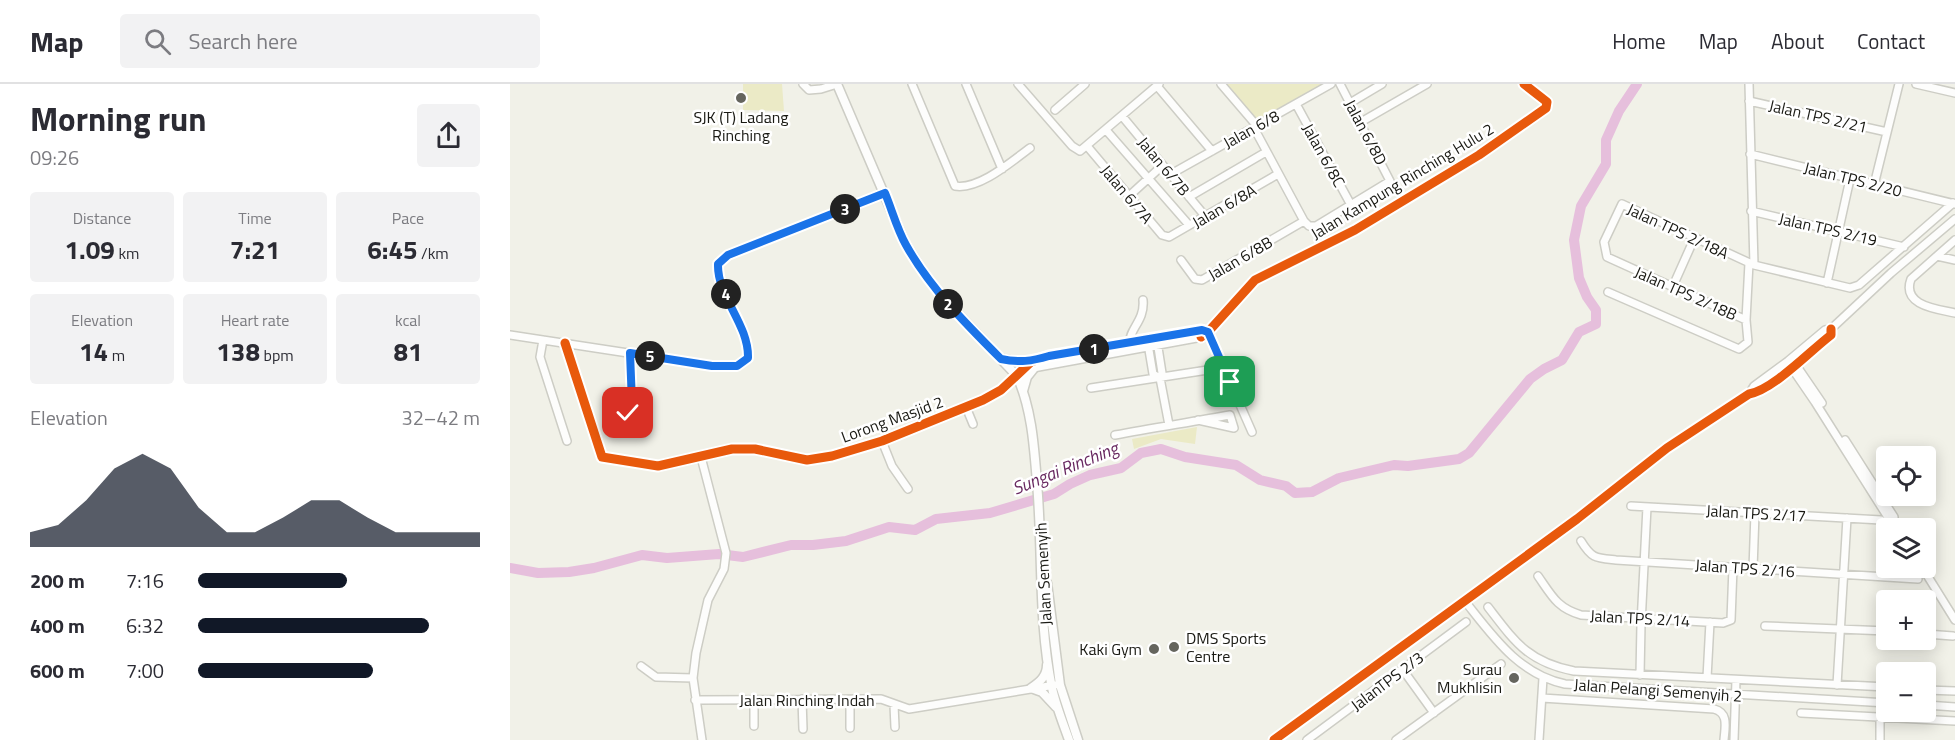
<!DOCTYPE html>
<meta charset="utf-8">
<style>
body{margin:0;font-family:"Titillium Web",sans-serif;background:#f2f2f3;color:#2b2b33;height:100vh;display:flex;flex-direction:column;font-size:22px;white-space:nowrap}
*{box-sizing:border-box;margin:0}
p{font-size:20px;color:#7c7c81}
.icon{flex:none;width:33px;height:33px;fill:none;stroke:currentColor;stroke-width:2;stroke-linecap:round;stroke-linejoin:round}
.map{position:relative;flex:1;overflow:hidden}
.panel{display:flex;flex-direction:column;background:#fff;width:510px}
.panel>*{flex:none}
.buttons{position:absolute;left:1366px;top:362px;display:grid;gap:12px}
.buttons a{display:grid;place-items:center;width:60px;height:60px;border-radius:6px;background:#fff;box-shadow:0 3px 15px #0003;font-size:30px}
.pin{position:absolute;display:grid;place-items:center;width:51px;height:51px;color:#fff;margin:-26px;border-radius:12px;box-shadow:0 3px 9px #0006}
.km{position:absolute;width:30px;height:30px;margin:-15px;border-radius:50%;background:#222;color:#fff;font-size:16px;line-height:30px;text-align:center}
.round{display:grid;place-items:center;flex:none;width:63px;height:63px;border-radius:6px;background:#f2f2f3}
.overview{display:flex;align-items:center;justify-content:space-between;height:102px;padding:0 30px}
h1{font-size:33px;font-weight:700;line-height:45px}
.metrics{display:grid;grid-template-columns:repeat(3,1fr);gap:9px;height:102px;padding:6px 30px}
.metrics div{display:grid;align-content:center;border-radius:6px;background:#f2f2f3;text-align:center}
.metrics b{font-size:26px;font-weight:700}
.metrics small{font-size:16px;font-weight:400}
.metrics p{font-size:16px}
.chart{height:168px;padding:12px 30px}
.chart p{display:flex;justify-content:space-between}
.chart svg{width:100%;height:108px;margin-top:6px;fill:#111827;opacity:.7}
ul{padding:0 30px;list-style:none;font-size:20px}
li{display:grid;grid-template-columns:96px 72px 1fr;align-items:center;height:45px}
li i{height:15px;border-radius:8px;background:#111827}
header{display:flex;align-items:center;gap:36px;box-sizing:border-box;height:84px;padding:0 30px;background:#fff;border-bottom:2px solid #e1e1e2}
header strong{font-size:28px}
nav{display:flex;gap:33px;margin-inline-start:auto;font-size:21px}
.search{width:420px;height:54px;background:#f2f2f3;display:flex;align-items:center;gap:15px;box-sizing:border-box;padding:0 21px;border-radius:6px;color:#7c7c81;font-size:22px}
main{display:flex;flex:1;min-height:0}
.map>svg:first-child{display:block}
.green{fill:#ebeac6}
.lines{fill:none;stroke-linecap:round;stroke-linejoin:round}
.river{stroke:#e6bfdc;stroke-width:10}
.minor-casing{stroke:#cdcdc5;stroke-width:10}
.major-casing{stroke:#cdcdc5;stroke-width:11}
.minor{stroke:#fdfdfc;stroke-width:7}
.major{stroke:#fdfdfc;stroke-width:8}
.cycleway-casing{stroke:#fff;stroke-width:13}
.cycleway{stroke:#e8590c;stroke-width:9}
.route-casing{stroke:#fff;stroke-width:12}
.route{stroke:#1a73e8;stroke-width:8}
.poi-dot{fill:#65655e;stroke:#fff;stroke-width:2}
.labels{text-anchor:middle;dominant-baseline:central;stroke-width:5;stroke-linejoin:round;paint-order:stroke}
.street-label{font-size:16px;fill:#1a1a14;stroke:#fff}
.poi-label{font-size:16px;fill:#1a1a14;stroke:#fff;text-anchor:end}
.water-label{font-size:18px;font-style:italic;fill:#682860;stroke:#fff}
</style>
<header>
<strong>Map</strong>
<div class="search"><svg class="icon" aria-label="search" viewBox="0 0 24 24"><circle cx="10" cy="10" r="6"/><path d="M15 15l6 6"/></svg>Search here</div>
<nav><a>Home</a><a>Map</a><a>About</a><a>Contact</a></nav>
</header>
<main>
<section class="panel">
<div class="overview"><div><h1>Morning run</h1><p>09:26</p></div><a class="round"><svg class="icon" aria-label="share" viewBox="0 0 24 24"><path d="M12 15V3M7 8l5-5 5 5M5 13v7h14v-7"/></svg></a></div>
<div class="metrics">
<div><p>Distance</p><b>1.09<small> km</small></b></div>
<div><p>Time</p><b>7:21</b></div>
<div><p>Pace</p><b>6:45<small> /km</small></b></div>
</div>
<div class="metrics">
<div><p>Elevation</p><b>14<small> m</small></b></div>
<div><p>Heart rate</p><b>138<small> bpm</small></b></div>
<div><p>kcal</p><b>81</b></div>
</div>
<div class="chart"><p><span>Elevation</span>32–42 m</p>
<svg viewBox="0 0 160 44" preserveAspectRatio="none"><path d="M0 44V38L10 35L20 25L30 12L40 6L50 12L60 28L70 38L80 38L90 32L100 25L110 25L120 32L130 38L140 38L150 38L160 38V44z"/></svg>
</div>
<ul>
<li><b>200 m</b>7:16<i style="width:53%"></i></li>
<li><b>400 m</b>6:32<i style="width:82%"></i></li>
<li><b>600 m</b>7:00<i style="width:62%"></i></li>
</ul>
</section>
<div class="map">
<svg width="1445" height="656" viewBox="0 0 1445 656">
<rect width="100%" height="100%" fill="#f1f1e8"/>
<!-- green -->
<path class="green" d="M 233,0 L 272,0 L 274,27 L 233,26 Z
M 716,0 L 813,0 L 815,2 L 747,41 L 713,2 Z
M 687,343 L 685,360 L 651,355 L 624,365 L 622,355 Z"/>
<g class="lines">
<!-- river -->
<path class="river" d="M 0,484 L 28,489 L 59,488 L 84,484 L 132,471 L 157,474 L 209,470 L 233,473 L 281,461 L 303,461 L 336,457 L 379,443 L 405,446 L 426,435 L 480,429 L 544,410 L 560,400 L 580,391 L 611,384 L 631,369 L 651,365 L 675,373 L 726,381 L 750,396 L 776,402 L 785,409 L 802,408 L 829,394 L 884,381 L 898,382 L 949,375 L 959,369 L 1020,295 L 1034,285 L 1052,276 L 1069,248 L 1086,240 L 1086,226 L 1077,213 L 1069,194 L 1064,156 L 1071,122 L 1096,80 L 1096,56 L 1109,27 L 1127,0"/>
<!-- minor casing -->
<g class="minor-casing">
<path id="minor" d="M 293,0 L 299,6 L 311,5 L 327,0
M 402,0 L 445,102 C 469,106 501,78 520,64
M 456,0 L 492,85
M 508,0 L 562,62 L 570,67 L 649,0
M 711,0 L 747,42
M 1239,0 L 1244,181
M 1406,0 L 1445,9
M 647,2 L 702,67
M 1239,17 L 1377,48
M 840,19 L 872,0
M 786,20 L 841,121
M 545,26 L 575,0
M 612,32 L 695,132
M 851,38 L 917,0
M 744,44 L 794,137 L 799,142 L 806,142 L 880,97 L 830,0
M 596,46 L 679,141
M 577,62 L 652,151 L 659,153 L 768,90
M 1240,70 L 1445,120
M 661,90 L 821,0
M 1364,101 L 1389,0
M 619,112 L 653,81
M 679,113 L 756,68
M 1241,127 L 1394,163
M 1445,156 L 1401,195 C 1391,222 1428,225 1445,229
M 1427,172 L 1445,176
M 671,176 L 685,195 L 692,196 L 794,137
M 1317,199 L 1340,95
M 1163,202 L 1184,155
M 1098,208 L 1229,265 L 1238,258 L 1236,236 L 1239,179
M 1236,236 L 1097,173 L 1094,158 L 1112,120 L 1244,181 L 1340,204 L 1349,201 L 1443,119
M 698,248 L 742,348
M 0,251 L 203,282 L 227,282 L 238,274 C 239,240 207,213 208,180 L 218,171 L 375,109
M 33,256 L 30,273 L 57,357
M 620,258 C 619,245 635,237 633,216
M 55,259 L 92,373 L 148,382 L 222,365 L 245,365 L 297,376 L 322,372 L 372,357 L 473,316 L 491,306 L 521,278 L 539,272 L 691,246 L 698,248
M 638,260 L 643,290 L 650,294 L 652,289 L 647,257
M 1284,278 L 1312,319
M 1279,280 L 1305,318 L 1379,435 L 1387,444
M 523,284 L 692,253 L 745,196 L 845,146 L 969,71 L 1036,24 L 1037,18 L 1014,0
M 650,294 L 659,341
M 581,304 L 704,285
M 1239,310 L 1244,302 L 1278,277 L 1315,246 L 1321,245 L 1381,189 L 1445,135
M 456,323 L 463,340
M 117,332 L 122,319 L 120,269
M 605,351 C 643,344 681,338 720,331 L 724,344 L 688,336
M 1335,356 L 1384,433 L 1384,439
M 372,357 L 382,382 L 398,405
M 191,373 L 216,469 L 214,485 L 198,516 L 186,569 L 183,594 L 192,656
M 1121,422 L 1371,436
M 1071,457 C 1082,475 1086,474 1106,476 L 1408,495
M 1412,483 L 1445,536
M 1243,485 L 1245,429
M 1028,492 C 1042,512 1047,524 1071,531 L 1213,539 L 1221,536 L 1223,483
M 954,516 C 982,551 1008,590 1055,600 L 1377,619
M 978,523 C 1005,558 1018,578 1064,587 L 1377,603
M 1255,542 L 1377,547
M 1416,550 L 1443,552
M 131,582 L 146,593 L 183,594
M 893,586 L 924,629
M 1130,591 L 1131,540 L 1137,423
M 1197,594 L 1200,538
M 1327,601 L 1337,434
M 1416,606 L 1445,607
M 1032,614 L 1204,625 C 1219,629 1215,643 1214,656
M 244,615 L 244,642
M 292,615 L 293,645
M 185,616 L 371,615 L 399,625 L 545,601
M 340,616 L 340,644
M 384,621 L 385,643
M 1416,621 L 1445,623
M 1291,629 L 1445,637
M 764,656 L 1067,435 L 1157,364 L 1239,310 C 1263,306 1300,267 1321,251 L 1321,245
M 797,656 L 956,538
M 886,656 L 991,580
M 1029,656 L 1033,594
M 1224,656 L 1226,596
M 1370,656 L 1370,634"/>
</g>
<!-- major casing -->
<g class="major-casing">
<path id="major" d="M 327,0 L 395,159 L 410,183 L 431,212 L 507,292 C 522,326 524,362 527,399 C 533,466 528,538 542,604 C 546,622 553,639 559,656
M 492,275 L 503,277 L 521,278
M 513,307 L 517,293 L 525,283
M 537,499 L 550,601 L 568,656
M 521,604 C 530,598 537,592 537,581
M 521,604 L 532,608 L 546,623"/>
</g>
<!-- minor -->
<use href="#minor" class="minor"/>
<!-- major -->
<use href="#major" class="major"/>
<!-- cycleway casing -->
<g class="cycleway-casing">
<path id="cycleway" d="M 691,253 L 698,248 L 745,196 L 845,146 L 969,71 L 1036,24 L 1037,18 L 1014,0
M 55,259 L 92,373 L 148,382 L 222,365 L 245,365 L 297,376 L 322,372 L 372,357 L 473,316 L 491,306 L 521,278 L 539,272 L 691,246 L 698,248
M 764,656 L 1067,435 L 1157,364 L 1239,310 C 1263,306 1300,267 1321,251 L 1321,245"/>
</g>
<!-- cycleway -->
<use href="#cycleway" class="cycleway"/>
</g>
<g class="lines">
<!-- route casing -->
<g class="route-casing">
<path id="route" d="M 118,329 L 122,319 L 120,269 L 202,282 L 227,282 L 238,274 C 239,240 207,213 208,180 L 218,171 L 375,109 C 382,126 387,145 396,161 C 420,204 456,240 491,275 C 509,279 522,277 539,272 L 692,246 L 698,248 L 720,298"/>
</g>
<!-- route -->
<use href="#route" class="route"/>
</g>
<!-- markers -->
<g class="poi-dot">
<circle cx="231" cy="14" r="6"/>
<circle cx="664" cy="563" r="6"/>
<circle cx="644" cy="565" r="6"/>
<circle cx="1004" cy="594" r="6"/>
</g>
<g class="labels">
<!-- street labels -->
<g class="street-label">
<text transform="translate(1308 32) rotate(13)">Jalan TPS 2/21</text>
<text transform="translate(741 45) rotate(-29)">Jalan 6/8</text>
<text transform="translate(856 48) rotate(62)">Jalan 6/8D</text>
<text transform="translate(814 71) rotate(61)">Jalan 6/8C</text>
<text transform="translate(654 82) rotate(50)">Jalan 6/7B</text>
<text transform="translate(1343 95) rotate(14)">Jalan TPS 2/20</text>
<text transform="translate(892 97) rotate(-31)">Jalan Kampung Rinching Hulu 2</text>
<text transform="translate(617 110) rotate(50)">Jalan 6/7A</text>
<text transform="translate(714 122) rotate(-30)">Jalan 6/8A</text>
<text transform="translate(1318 145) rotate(13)">Jalan TPS 2/19</text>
<text transform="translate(1168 147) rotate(25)">Jalan TPS 2/18A</text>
<text transform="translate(730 174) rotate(-30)">Jalan 6/8B</text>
<text transform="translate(1176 209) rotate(24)">Jalan TPS 2/18B</text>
<text transform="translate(382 335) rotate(-20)">Lorong Masjid 2</text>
<text transform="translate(1246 429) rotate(3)">Jalan TPS 2/17</text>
<text transform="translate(1235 484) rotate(4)">Jalan TPS 2/16</text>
<text transform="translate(533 490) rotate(-93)">Jalan Semenyih</text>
<text transform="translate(1130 534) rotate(3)">Jalan TPS 2/14</text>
<text transform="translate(877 597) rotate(-37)">JalanTPS 2/3</text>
<text transform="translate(1148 606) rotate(4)">Jalan Pelangi Semenyih 2</text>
<text x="297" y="616">Jalan Rinching Indah</text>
</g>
<!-- poi labels -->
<g class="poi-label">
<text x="231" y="33" text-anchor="middle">SJK (T) Ladang<tspan x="231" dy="18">Rinching</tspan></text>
<text x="676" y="554" text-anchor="start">DMS Sports<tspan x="676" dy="18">Centre</tspan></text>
<text x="632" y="565">Kaki Gym</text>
<text x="992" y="585">Surau<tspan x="992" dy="18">Mukhlisin</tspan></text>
</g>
<!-- water labels -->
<g class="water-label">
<text transform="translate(555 384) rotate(-22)">Sungai Rinching</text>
</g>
</g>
</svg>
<div class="buttons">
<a><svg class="icon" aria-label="locate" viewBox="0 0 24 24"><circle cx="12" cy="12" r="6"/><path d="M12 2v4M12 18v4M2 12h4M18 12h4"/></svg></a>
<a><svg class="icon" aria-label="layers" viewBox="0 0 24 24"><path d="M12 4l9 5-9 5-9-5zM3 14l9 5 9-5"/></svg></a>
<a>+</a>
<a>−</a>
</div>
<div class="pin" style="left:720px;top:298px;background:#1e9e55"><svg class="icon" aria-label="arrive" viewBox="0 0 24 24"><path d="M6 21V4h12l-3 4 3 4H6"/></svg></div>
<div class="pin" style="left:118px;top:329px;background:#d93025"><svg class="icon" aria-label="check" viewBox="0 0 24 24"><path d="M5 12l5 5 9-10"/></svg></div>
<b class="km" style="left:584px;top:265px">1</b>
<b class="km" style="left:438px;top:220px">2</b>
<b class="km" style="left:335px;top:125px">3</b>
<b class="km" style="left:216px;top:210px">4</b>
<b class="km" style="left:140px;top:272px">5</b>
</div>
</main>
